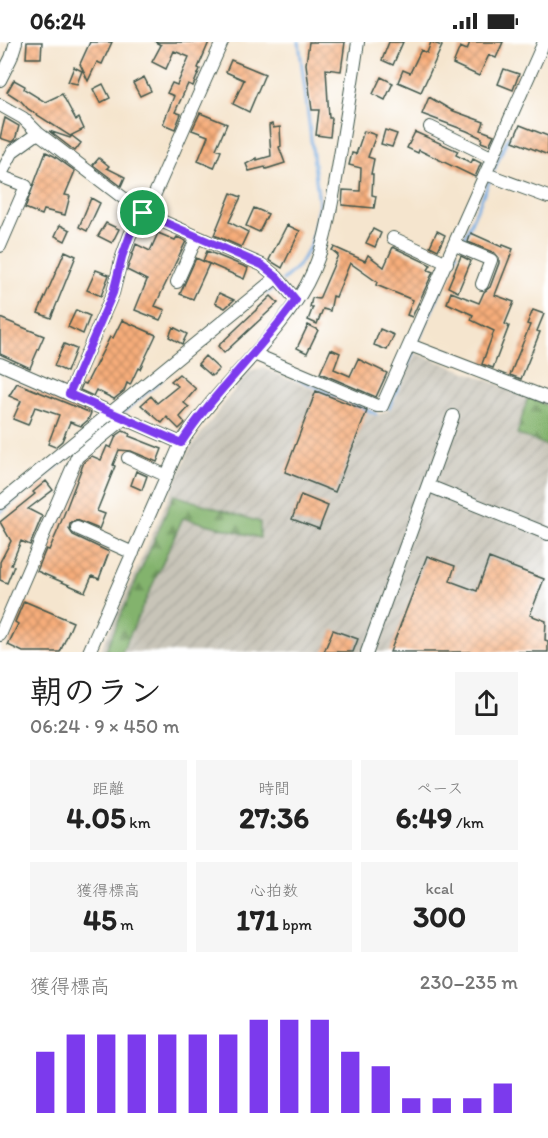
<!DOCTYPE html>
<html lang="ja">
<meta charset="utf-8">
<style>
body{margin:0;font-family:Itim,"Klee One",sans-serif;background:#f6f6f6;color:#222;height:100vh;display:flex;flex-direction:column;font-size:22px;white-space:nowrap}
*{box-sizing:border-box;margin:0}
p{font-size:20px;color:#767676}
.icon{flex:none;width:33px;height:33px;fill:none;stroke:currentColor;stroke-width:2;stroke-linecap:round;stroke-linejoin:round}
.map{position:relative;height:610px;overflow:hidden}
.panel{display:flex;flex-direction:column;background:#fff;flex:1}
.panel>*{flex:none}
.pin{position:absolute;display:grid;place-items:center;width:51px;height:51px;color:#fff;margin:-26px;border:3px solid #fff;border-radius:50%;box-shadow:0 2px 6px #0007}
.round{display:grid;place-items:center;flex:none;width:63px;height:63px;border-radius:0px;background:#f6f6f6}
.summary{display:flex;align-items:center;justify-content:space-between;height:102px;padding:0 30px}
h1{font-size:33px;font-weight:800;line-height:45px}
.stats{display:grid;grid-template-columns:repeat(3,1fr);gap:9px;height:102px;padding:6px 30px}
.stats div{display:grid;align-content:center;border-radius:0px;background:#f6f6f6;text-align:center}
.stats b{font-size:30px;font-weight:800}
.stats small{font-size:16px;font-weight:400}
.stats p{font-size:16px}
.chart{height:168px;padding:12px 30px}
.chart p{display:flex;justify-content:space-between}
.chart svg{width:100%;height:108px;margin-top:6px;stroke:#7c3aed;stroke-width:6}
.status{display:flex;justify-content:space-between;align-items:center;height:42px;padding:0 30px;background:#fff;direction:ltr}
.status svg{height:16px;fill:currentColor}
.map>svg:first-child{display:block}
.industrial{fill:url(#industrial-furrows)}
.forest{fill:url(#forest-firs);stroke:#517850;stroke-width:1.5}
.lines{fill:none;stroke-linecap:round;stroke-linejoin:round}
.stream{stroke:#72ace2;stroke-width:3}
.building{fill:url(#building-cross-hatch)}
.minor-casing{stroke:#3f564b;stroke-width:14}
.minor{stroke:#fff;stroke-width:12}
.route-casing{stroke:#fff;stroke-width:12}
.route{stroke:#7c3aed;stroke-width:8}
</style>
<div class="status"><b>06:24</b><svg viewBox="0 0 49 12"><path d="M0 12V9h3v3zM5 12V6h3v6zM10 12V3h3v9zM15 12V0h3v12zM26 1h20v11H26zM47 4h2v5h-2z"/></svg></div>
<div class="map">
<svg width="548" height="610" viewBox="0 0 548 610">
<defs>
<pattern id="industrial-furrows" width="10" height="10" patternUnits="userSpaceOnUse" patternTransform="scale(1.5)"><rect width="10" height="10" fill="#c8c4b8"/><path d="M-1 1l2-2M0 10L10 0M9 11l2-2" fill="none" stroke="#aba99f"/></pattern>
<pattern id="forest-firs" width="22" height="20" patternUnits="userSpaceOnUse" patternTransform="scale(1.5)"><rect width="22" height="20" fill="#83b36d"/><path d="M5 1l3.5 6h-7zM16 11l3.5 6h-7z" fill="#6b935a"/></pattern>
<pattern id="building-cross-hatch" width="8" height="8" patternUnits="userSpaceOnUse" patternTransform="scale(1.5)"><rect width="8" height="8" fill="#f7ad7a"/><path d="M0 0l8 8M0 8l8-8" fill="none" stroke="#c78e65"/></pattern>
</defs>
<rect width="100%" height="100%" fill="#fff"/>
<filter id="ink" filterUnits="userSpaceOnUse"><feTurbulence type="fractalNoise" baseFrequency=".0167" numOctaves="2"/><feDisplacementMap in="SourceGraphic" scale="12" xChannelSelector="R" yChannelSelector="G"/><feConvolveMatrix kernelMatrix="1 2 1 2 8 2 1 2 1" color-interpolation-filters="sRGB"/></filter>
<filter id="wash" filterUnits="userSpaceOnUse"><feTurbulence type="fractalNoise" baseFrequency=".008" numOctaves="4" result="noise"/><feDisplacementMap in="SourceGraphic" scale="24" xChannelSelector="R" yChannelSelector="G"/><feGaussianBlur stdDeviation="1.35" result="paint"/><feColorMatrix in="noise" values="0 0 0 0 0 0 0 0 0 0 0 0 0 0 0 0 0 1.4 0 .05"/><feComposite in="paint" operator="in"/></filter>
<g filter="url(#wash)">
<rect width="100%" height="100%" fill="#f5e5ce"/>
<!-- industrial -->
<path class="industrial" d="M 416,311 L 548,361 L 548,610 L 100,610 L 191,405 L 249,329 L 263,326 L 376,374 L 391,367 Z"/>
<!-- forest -->
<path class="forest" d="M 528,355 L 548,364 L 548,404 L 517,392 Z
M 174,453 L 260,480 L 260,496 L 183,476 L 122,610 L 105,610 Z"/>
<g class="lines">
<!-- stream -->
<path class="stream" d="M 494,128 L 508,95
M 462,201 L 490,138
M 283,238 L 298,224 L 311,203 L 319,162 L 299,0
M 267,251 L 278,242
M 419,297 L 457,211
M 295,336 L 376,372
M 389,366 L 413,311
M 121,372 L 162,337
M 0,470 L 74,410"/>
</g>
<g id="blocks">
<!-- building -->
<path class="building" d="M 27,0 L 42,0 L 41,16 L 26,16 Z
M 90,0 L 112,0 L 102,22 L 97,20 L 88,39 L 80,22 Z
M 155,0 L 209,0 L 198,26 L 200,27 L 193,44 L 188,42 L 175,70 L 181,72 L 175,87 L 163,82 L 174,54 L 167,51 L 172,41 L 177,43 L 189,15 L 174,9 L 166,27 L 152,20 L 161,3 Z
M 309,0 L 345,0 L 341,29 L 326,27 L 329,76 L 332,76 L 330,95 L 316,93 L 319,68 L 312,68 L 306,22 Z
M 389,0 L 403,0 L 393,23 L 382,18 Z
M 431,0 L 442,4 L 421,50 L 398,40 L 403,28 L 410,31 L 421,8 L 427,11 Z
M 470,0 L 503,0 L 496,16 L 489,13 L 479,34 L 453,22 L 460,5 L 467,8 Z
M 231,18 L 265,32 L 249,70 L 233,62 L 244,38 L 226,30 Z
M 74,25 L 82,29 L 77,42 L 68,40 Z
M 504,27 L 519,32 L 513,48 L 498,42 Z
M 144,35 L 151,49 L 140,54 L 133,41 Z
M 381,35 L 393,41 L 385,58 L 373,52 Z
M 14,38 L 25,44 L 24,47 L 45,60 L 62,52 L 76,78 L 79,76 L 84,87 L 70,94 L 28,67 L 21,59 L 7,50 Z
M 103,42 L 110,56 L 100,61 L 93,47 Z
M 429,55 L 451,68 L 484,80 L 481,88 L 494,93 L 489,103 L 481,100 L 482,96 L 467,89 L 422,72 Z
M 200,71 L 227,82 L 216,107 L 221,109 L 214,126 L 198,119 L 208,94 L 192,88 Z
M 5,76 L 19,84 L 15,98 L 12,100 L 0,96 Z
M 272,82 L 273,86 L 280,85 L 281,104 L 279,105 L 285,121 L 266,127 L 265,125 L 249,129 L 246,122 L 257,116 L 257,118 L 271,114 L 269,83 Z
M 520,83 L 548,94 L 548,113 L 513,99 Z
M 385,88 L 397,92 L 392,105 L 381,102 Z
M 49,89 L 70,96 L 72,94 L 81,101 L 75,109 Z
M 364,89 L 376,93 L 368,115 L 374,117 L 371,132 L 373,132 L 372,153 L 376,154 L 374,166 L 342,163 L 343,148 L 360,149 L 361,126 L 349,123 L 352,111 L 356,112 Z
M 415,90 L 458,109 L 456,113 L 471,121 L 473,117 L 481,121 L 475,135 L 419,108 L 418,111 L 407,106 Z
M 46,110 L 54,114 L 75,129 L 65,153 L 70,154 L 65,173 L 44,168 L 42,173 L 25,166 Z
M 99,116 L 109,124 L 107,126 L 125,135 L 121,144 L 93,123 Z
M 231,151 L 241,155 L 229,180 L 248,190 L 241,205 L 214,193 Z
M 91,156 L 100,161 L 87,189 L 79,185 Z
M 254,166 L 268,172 L 259,190 L 246,184 Z
M 106,181 L 119,187 L 112,201 L 98,194 Z
M 60,183 L 70,188 L 65,199 L 55,194 Z
M 287,183 L 300,189 L 282,226 L 269,218 Z
M 373,187 L 381,191 L 375,205 L 366,201 Z
M 437,189 L 445,193 L 438,208 L 430,204 Z
M 158,191 L 175,198 L 177,195 L 186,199 L 155,264 L 165,268 L 160,278 L 135,268 L 147,238 L 127,228 L 136,202 L 150,209 Z
M 471,191 L 502,205 L 503,203 L 513,207 L 495,253 L 514,260 L 505,282 L 509,284 L 493,326 L 482,322 L 494,289 L 471,278 L 473,273 L 447,261 L 451,250 L 479,261 L 484,250 L 490,245 L 499,221 L 499,216 L 495,211 L 468,200 Z
M 334,205 L 365,219 L 368,213 L 384,225 L 393,205 L 431,223 L 428,228 L 433,230 L 412,275 L 407,273 L 413,258 L 376,243 L 377,240 L 350,221 L 336,255 L 333,254 L 330,269 L 323,267 L 317,282 L 308,278 L 313,265 L 310,265 L 312,256 L 319,257 L 338,213 L 332,208 Z
M 65,209 L 76,214 L 51,276 L 38,271 Z
M 207,209 L 248,226 L 244,237 L 203,219 Z
M 461,214 L 471,219 L 458,250 L 448,245 Z
M 196,216 L 209,222 L 193,257 L 180,252 Z
M 96,228 L 109,233 L 101,254 L 87,248 Z
M 219,251 L 234,258 L 225,266 L 215,261 Z
M 271,254 L 278,261 L 224,311 L 218,304 Z
M 76,268 L 90,274 L 83,292 L 68,285 Z
M 533,268 L 544,272 L 537,289 L 540,290 L 521,337 L 510,333 L 530,283 L 527,282 Z
M 0,276 L 44,294 L 30,326 L 0,312 Z
M 122,278 L 156,293 L 140,327 L 138,326 L 130,343 L 127,341 L 124,349 L 114,357 L 96,348 L 93,354 L 80,348 L 83,341 L 86,342 L 110,295 L 113,296 Z
M 308,283 L 318,288 L 307,311 L 297,306 Z
M 173,285 L 187,292 L 182,302 L 169,295 Z
M 380,287 L 394,293 L 387,308 L 374,303 Z
M 64,302 L 76,307 L 67,330 L 54,324 Z
M 331,307 L 340,311 L 334,327 L 350,334 L 358,317 L 387,331 L 376,355 L 320,331 Z
M 205,314 L 219,327 L 212,334 L 198,322 Z
M 179,332 L 196,347 L 184,361 L 189,365 L 180,375 L 185,381 L 179,387 L 167,375 L 162,381 L 141,363 L 151,354 L 157,361 L 178,344 L 171,339 Z
M 17,341 L 91,371 L 88,378 L 81,384 L 70,380 L 62,399 L 55,405 L 48,402 L 59,373 L 35,365 L 28,383 L 13,377 L 21,359 L 9,354 Z
M 316,349 L 367,369 L 335,450 L 285,430 Z
M 123,389 L 130,392 L 129,394 L 162,407 L 157,420 L 131,409 L 119,408 L 113,423 L 115,424 L 97,469 L 105,472 L 99,487 L 77,478 L 70,482 L 69,487 L 73,493 L 109,510 L 99,537 L 92,534 L 85,550 L 37,529 L 46,507 L 49,508 L 58,488 L 84,420 L 92,414 L 101,418 L 107,404 L 111,406 L 116,394 Z
M 136,429 L 147,434 L 142,448 L 131,443 Z
M 46,439 L 53,448 L 28,467 L 42,474 L 30,503 L 21,499 L 11,523 L 14,524 L 7,541 L 0,538 L 0,520 L 11,499 L 0,480 L 35,452 L 33,450 Z
M 301,453 L 328,464 L 319,487 L 292,477 Z
M 427,514 L 455,524 L 450,539 L 477,549 L 489,516 L 544,537 L 530,573 L 546,579 L 545,598 L 548,599 L 548,610 L 390,610 Z
M 24,559 L 73,580 L 60,610 L 23,610 L 8,603 L 18,582 L 15,580 Z
M 333,588 L 358,597 L 353,610 L 324,610 Z"/>
</g>
</g>
<g filter="url(#ink)">
<use href="#blocks" fill-opacity="0" stroke="#3f564b" stroke-width="1.5"/>
<g class="lines">
<!-- minor casing -->
<g class="minor-casing">
<path id="minor" d="M 0,38 L 11,16 L 16,0
M 0,63 L 23,76 L 38,91 L 143,171 L 262,223 L 277,235 L 296,258
M 430,85 L 493,116
M 486,132 L 548,155
M 0,134 L 26,144 L 0,204
M 0,134 L 13,109 L 38,91
M 393,196 L 447,221
M 455,203 L 491,218 L 482,242
M 177,240 L 197,195
M 410,303 L 548,356
M 254,312 L 377,364 L 382,364 L 544,0
M 0,322 L 181,401
M 69,352 L 113,251 L 122,215 L 130,193 L 153,156 L 222,0
M 128,416 L 167,434
M 429,444 L 548,492
M 0,461 L 277,235
M 77,486 L 133,511
M 0,593 L 77,415 L 125,376
M 89,610 L 181,401 C 216,347 267,306 301,252 C 325,214 330,170 338,126 C 345,84 352,42 358,0
M 367,610 L 453,374"/>
</g>
<!-- minor -->
<use href="#minor" class="minor"/>
</g>
</g>
<g class="lines" filter="url(#ink)">
<!-- route casing -->
<g class="route-casing">
<path id="route" d="M 143,171 L 262,223 L 277,235 L 296,258 C 261,308 214,350 181,401 L 69,352 L 113,251 L 122,215 L 130,193 Z"/>
</g>
<!-- route -->
<use href="#route" class="route"/>
</g>
</svg>
<div class="pin" style="left:143px;top:171px;background:#1e9e55"><svg class="icon" aria-label="arrive" viewBox="0 0 24 24"><path d="M6 21V4h12l-3 4 3 4H6"/></svg></div>
</div>
<section class="panel">
<div class="summary"><div><h1>朝のラン</h1><p>06:24 · 9 × 450 m</p></div><a class="round"><svg class="icon" aria-label="share" viewBox="0 0 24 24"><path d="M12 15V3M7 8l5-5 5 5M5 13v7h14v-7"/></svg></a></div>
<div class="stats">
<div><p>距離</p><b>4.05<small> km</small></b></div>
<div><p>時間</p><b>27:36</b></div>
<div><p>ペース</p><b>6:49<small> /km</small></b></div>
</div>
<div class="stats">
<div><p>獲得標高</p><b>45<small> m</small></b></div>
<div><p>心拍数</p><b>171<small> bpm</small></b></div>
<div><p>kcal</p><b>300</b></div>
</div>
<div class="chart"><p><span>獲得標高</span>230–235 m</p>
<svg viewBox="0 0 160 44" preserveAspectRatio="none"><path d="M5 44V19M15 44V12M25 44V12M35 44V12M45 44V12M55 44V12M65 44V12M75 44V6M85 44V6M95 44V6M105 44V19M115 44V25M125 44V38M135 44V38M145 44V38M155 44V32"/></svg>
</div>
</section>
